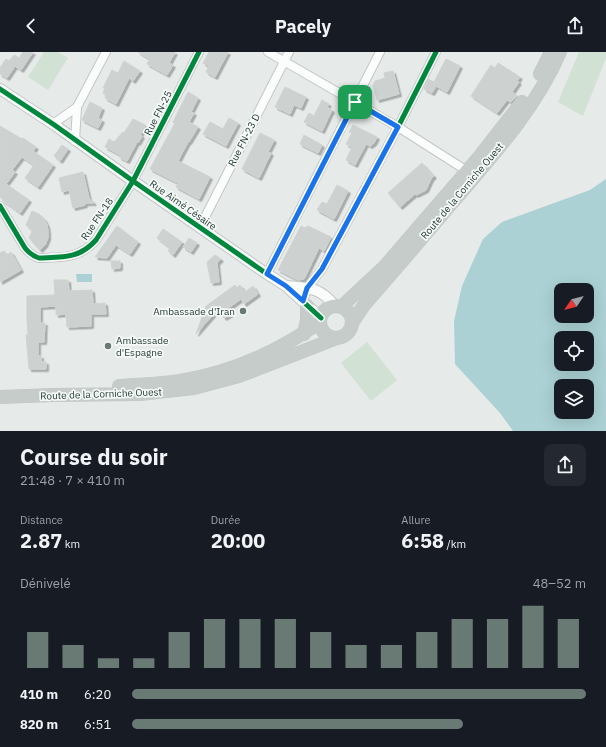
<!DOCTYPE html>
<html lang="fr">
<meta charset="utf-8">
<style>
body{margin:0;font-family:"IBM Plex Sans",sans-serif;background:#242831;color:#f1f3f6;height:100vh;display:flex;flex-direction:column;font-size:15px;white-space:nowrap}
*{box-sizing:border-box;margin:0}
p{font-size:13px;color:#9ea1a6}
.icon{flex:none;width:22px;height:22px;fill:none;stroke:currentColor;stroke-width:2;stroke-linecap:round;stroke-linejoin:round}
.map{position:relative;height:379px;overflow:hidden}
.side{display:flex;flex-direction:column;background:#171b24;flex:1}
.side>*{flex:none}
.needle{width:26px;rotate:235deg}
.fabs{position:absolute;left:554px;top:231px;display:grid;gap:8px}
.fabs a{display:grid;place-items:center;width:40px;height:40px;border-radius:8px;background:#171b24;box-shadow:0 4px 16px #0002;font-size:20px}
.pin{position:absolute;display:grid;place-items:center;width:34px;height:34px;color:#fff;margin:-17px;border-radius:8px;box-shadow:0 2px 6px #0006}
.round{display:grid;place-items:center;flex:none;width:42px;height:42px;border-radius:8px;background:#242831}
.overview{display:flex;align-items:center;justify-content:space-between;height:68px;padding:0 20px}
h1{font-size:22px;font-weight:700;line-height:30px}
.figures{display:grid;grid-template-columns:repeat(3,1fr);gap:6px;height:68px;padding:4px 20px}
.figures div{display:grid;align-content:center}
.figures b{font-size:20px;font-weight:700}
.figures small{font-size:11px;font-weight:400}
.figures p{font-size:11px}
.chart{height:112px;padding:8px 20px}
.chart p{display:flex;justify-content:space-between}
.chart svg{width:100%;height:72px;margin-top:4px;stroke:#697974;stroke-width:6}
ul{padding:0 20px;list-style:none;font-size:13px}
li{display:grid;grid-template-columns:64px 48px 1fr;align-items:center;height:30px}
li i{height:10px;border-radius:5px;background:#697974}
header{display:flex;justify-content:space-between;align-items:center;height:52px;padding:0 20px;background:#171b24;font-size:18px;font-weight:700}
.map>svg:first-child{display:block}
.green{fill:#d1e2d5}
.water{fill:#abd1d4;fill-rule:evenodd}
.building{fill:#cdd2d0;stroke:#cfd3d1;filter:url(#shadow)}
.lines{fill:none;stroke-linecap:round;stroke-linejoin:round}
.minor-casing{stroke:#c3c7c5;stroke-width:10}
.tertiary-casing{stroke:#c3c7c5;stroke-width:12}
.trunk-casing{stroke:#c2c9c7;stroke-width:14}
.minor{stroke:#fbfcfc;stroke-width:8}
.tertiary{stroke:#fbfcfc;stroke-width:10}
.trunk{stroke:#c6ccca;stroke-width:13}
.cycleway-casing{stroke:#f5f9f7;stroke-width:8}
.cycleway{stroke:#00873e;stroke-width:5}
.route-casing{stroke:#fff;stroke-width:8}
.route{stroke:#1a73e8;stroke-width:5}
.poi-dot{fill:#697974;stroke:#f5f9f7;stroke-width:1.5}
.labels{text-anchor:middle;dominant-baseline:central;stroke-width:3.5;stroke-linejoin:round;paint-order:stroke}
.street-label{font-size:10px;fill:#253c35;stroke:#f5f9f7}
.poi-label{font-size:10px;fill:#253c35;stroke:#f5f9f7;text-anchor:end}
</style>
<header><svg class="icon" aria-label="back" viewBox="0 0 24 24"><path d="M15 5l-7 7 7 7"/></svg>Pacely<svg class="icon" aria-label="share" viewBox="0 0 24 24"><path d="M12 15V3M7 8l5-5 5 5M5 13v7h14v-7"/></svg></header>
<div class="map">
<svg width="606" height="379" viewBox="0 0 606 379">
<defs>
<filter id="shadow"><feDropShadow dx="2.5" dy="2.5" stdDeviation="0" flood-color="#0004"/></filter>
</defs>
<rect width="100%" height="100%" fill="#e6eae8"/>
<!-- green -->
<path class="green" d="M 44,0 L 58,0 L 68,6 L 48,38 L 28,25 Z
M 579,0 L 606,0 L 606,6 L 583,64 L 558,50 Z
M 367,290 L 397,328 L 371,349 L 341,311 Z"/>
<!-- water -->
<path class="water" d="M 606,127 L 606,379 L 513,379 L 500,361 L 455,312 L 454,269 L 462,234 L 483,187 L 502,170 L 590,138 ZM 561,238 L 587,238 L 587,264 L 561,264 ZM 561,286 L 587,286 L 587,312 L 561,312 ZM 561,334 L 587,334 L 587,360 L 561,360 Z
M 76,222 L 92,222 L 92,230 L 77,230 Z"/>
<!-- building -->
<path class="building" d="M 23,0 L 33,0 L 21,18 L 15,14 L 7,26 L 0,22 L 0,16 L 6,7 L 9,9 L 14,3 L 19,6 Z
M 138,0 L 175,0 L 169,11 L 173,13 L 167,23 L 147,12 L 150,7 Z
M 209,0 L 228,0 L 215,25 L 206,20 L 209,14 L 203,11 Z
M 446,7 L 460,14 L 447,40 L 436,34 L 432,41 L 424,37 L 428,27 L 434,30 Z
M 124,9 L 140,19 L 133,29 L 129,26 L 116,52 L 105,46 L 106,43 L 103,41 L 105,36 L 103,36 L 112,18 L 118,21 Z
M 498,11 L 520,25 L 517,29 L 519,30 L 512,40 L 517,44 L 511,50 L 507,48 L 497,61 L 471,44 L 491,13 L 495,16 Z
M 393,19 L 399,42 L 377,48 L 373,33 L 375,29 L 385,26 L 384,21 Z
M 285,35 L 306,45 L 301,56 L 294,53 L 290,62 L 275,55 Z
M 188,40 L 198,46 L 191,60 L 194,61 L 189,70 L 198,75 L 189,90 L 188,90 L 178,109 L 210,125 L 199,147 L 176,135 L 178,131 L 150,117 L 175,71 L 173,70 Z
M 322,48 L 329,52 L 327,55 L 332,58 L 322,79 L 304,70 L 309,61 L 314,64 Z
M 90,50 L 102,56 L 98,66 L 102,68 L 98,76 L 82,68 Z
M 229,66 L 238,71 L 226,94 L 203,82 L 210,70 L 223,77 Z
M 133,67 L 145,73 L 140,83 L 142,84 L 138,91 L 137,90 L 127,109 L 119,105 L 120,103 L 105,95 L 109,87 L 114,90 L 123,80 L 124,81 Z
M 353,73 L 377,85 L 374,91 L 370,94 L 366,92 L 355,113 L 346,108 L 352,95 L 346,92 L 352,81 L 349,80 Z
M 0,74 L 22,87 L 23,86 L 36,95 L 33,99 L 53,113 L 38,135 L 25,126 L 34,113 L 22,105 L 12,118 L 15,120 L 6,132 L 29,148 L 20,161 L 2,148 L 3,147 L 0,145 Z
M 260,81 L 274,88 L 268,100 L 271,101 L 259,126 L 242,117 Z
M 304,83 L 322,93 L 318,101 L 300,92 Z
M 62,93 L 68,97 L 60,109 L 54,104 Z
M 422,111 L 434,124 L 431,127 L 426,138 L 416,143 L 415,142 L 400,155 L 388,141 Z
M 83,120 L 89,146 L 94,151 L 85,151 L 85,153 L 73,156 L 69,138 L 62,140 L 59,126 Z
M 337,133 L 348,139 L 334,167 L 317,158 L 322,150 L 327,152 Z
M 32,159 L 39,162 L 44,167 L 47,173 L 48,179 L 48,186 L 45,193 L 40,198 L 29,186 L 32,180 L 30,176 L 26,173 Z
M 117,174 L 138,190 L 130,202 L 116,193 L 107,206 L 95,205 Z
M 301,174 L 305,176 L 308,174 L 331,185 L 324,199 L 319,196 L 304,227 L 298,228 L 278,218 Z
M 163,177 L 182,190 L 173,203 L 168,199 L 170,196 L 157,186 Z
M 189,186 L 197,191 L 191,200 L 183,195 Z
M 4,199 L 7,203 L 11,200 L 21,218 L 0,230 L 0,201 Z
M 215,203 L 221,207 L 217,211 L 219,230 L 211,231 L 207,210 Z
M 111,209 L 120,209 L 120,216 L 112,217 Z
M 54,228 L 68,228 L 69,239 L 92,238 L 93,252 L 105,251 L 106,262 L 91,262 L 91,274 L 67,275 L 66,262 L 56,263 L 56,254 L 40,255 L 40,271 L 45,271 L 44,290 L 38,290 L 38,304 L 41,304 L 41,310 L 46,310 L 46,317 L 29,317 L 26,283 L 28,283 L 27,268 L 27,244 L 55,243 Z
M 235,233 L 237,236 L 240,233 L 245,240 L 253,234 L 258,242 L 244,252 L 241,247 L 227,257 L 231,262 L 224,266 L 218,257 L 196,282 L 206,254 Z"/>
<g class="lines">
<!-- minor casing -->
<g class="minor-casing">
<path id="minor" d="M 268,0 L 398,75 L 467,119
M 53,72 L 77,55
M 75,89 L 77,55 L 106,0
M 0,154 L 25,196 C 29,201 33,204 39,206 C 63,205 79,207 96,188 L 133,129 L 199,0
M 200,175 L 289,0
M 267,222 L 380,0
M 303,249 L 307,236 L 322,217 L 398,75 L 436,0"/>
</g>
<!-- tertiary casing -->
<g class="tertiary-casing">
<path id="tertiary" d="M 0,37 L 53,72 L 133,129 L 267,222 L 286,234 L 321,266
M 286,234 C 309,236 320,235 335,254"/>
</g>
<!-- trunk casing -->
<g class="trunk-casing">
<path id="trunk" d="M 540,22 L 551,0
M320 270a16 16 0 1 1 32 0a16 16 0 1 1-32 0Z
M 341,255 L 385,214 L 479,105 L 522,50
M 352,271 L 364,253 C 396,217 427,180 458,144 C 496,100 537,54 560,0
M 304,282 L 307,268 L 307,254
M 119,334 C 139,333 160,332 180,329 C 230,321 279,299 320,270
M 0,345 L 53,343 L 140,342 L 194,336 L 239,324 L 337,286"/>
</g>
<!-- minor -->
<use href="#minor" class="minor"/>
<!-- tertiary -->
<use href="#tertiary" class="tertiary"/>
<!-- trunk -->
<use href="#trunk" class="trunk"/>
<!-- cycleway casing -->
<g class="cycleway-casing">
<path id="cycleway" d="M 0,37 L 53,72 L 133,129 L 267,222 L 286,234 L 321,266
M 0,154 L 25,196 C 29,201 33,204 39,206 C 63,205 79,207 96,188 L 133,129 L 199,0
M 303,249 L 307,236 L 322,217 L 398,75 L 436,0"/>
</g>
<!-- cycleway -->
<use href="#cycleway" class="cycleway"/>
</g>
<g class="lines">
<!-- route casing -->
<g class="route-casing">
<path id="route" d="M 355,50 L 398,75 L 322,217 L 307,236 L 303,249 L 286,234 L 267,222 Z"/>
</g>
<!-- route -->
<use href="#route" class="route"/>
</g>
<!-- markers -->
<g class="poi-dot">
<circle cx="243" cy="259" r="4"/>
<circle cx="108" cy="294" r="4"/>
</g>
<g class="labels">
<!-- street labels -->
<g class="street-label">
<text transform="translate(158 61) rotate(-63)">Rue FN-25</text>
<text transform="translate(244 88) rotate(-63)">Rue FN-23 D</text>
<text transform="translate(462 139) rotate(-50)">Route de la Corniche Ouest</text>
<text transform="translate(183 153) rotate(35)">Rue Aimé Césaire</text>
<text transform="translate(97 167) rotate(-56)">Rue FN-18</text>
<text transform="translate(101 342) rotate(-2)">Route de la Corniche Ouest</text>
</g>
<!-- poi labels -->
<g class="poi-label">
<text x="235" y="259">Ambassade d'Iran</text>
<text x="116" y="288" text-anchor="start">Ambassade<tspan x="116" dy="12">d'Espagne</tspan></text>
</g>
</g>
</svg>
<div class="fabs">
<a><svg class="needle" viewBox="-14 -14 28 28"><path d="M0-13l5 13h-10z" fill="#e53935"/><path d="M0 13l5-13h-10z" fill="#9ea1a6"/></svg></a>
<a><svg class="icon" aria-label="locate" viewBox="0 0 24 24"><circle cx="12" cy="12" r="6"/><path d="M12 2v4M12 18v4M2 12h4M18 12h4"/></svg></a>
<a><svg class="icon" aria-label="layers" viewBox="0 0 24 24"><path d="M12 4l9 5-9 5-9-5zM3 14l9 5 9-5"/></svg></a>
</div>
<div class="pin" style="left:355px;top:50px;background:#1e9e55"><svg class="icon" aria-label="arrive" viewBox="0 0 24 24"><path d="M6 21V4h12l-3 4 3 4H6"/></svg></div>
</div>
<section class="side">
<div class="overview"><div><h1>Course du soir</h1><p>21:48 · 7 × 410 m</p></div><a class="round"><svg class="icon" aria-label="share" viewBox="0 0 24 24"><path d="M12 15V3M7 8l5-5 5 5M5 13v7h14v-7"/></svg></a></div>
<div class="figures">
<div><p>Distance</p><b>2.87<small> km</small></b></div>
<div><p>Durée</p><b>20:00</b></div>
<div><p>Allure</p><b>6:58<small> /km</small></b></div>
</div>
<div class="chart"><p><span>Dénivelé</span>48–52 m</p>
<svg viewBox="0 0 160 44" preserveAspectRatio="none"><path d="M5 44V22M15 44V30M25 44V38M35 44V38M45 44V22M55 44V14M65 44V14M75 44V14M85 44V22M95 44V30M105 44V30M115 44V22M125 44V14M135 44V14M145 44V6M155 44V14"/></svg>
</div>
<ul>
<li><b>410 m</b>6:20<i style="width:100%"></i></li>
<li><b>820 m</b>6:51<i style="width:73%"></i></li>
</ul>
</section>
